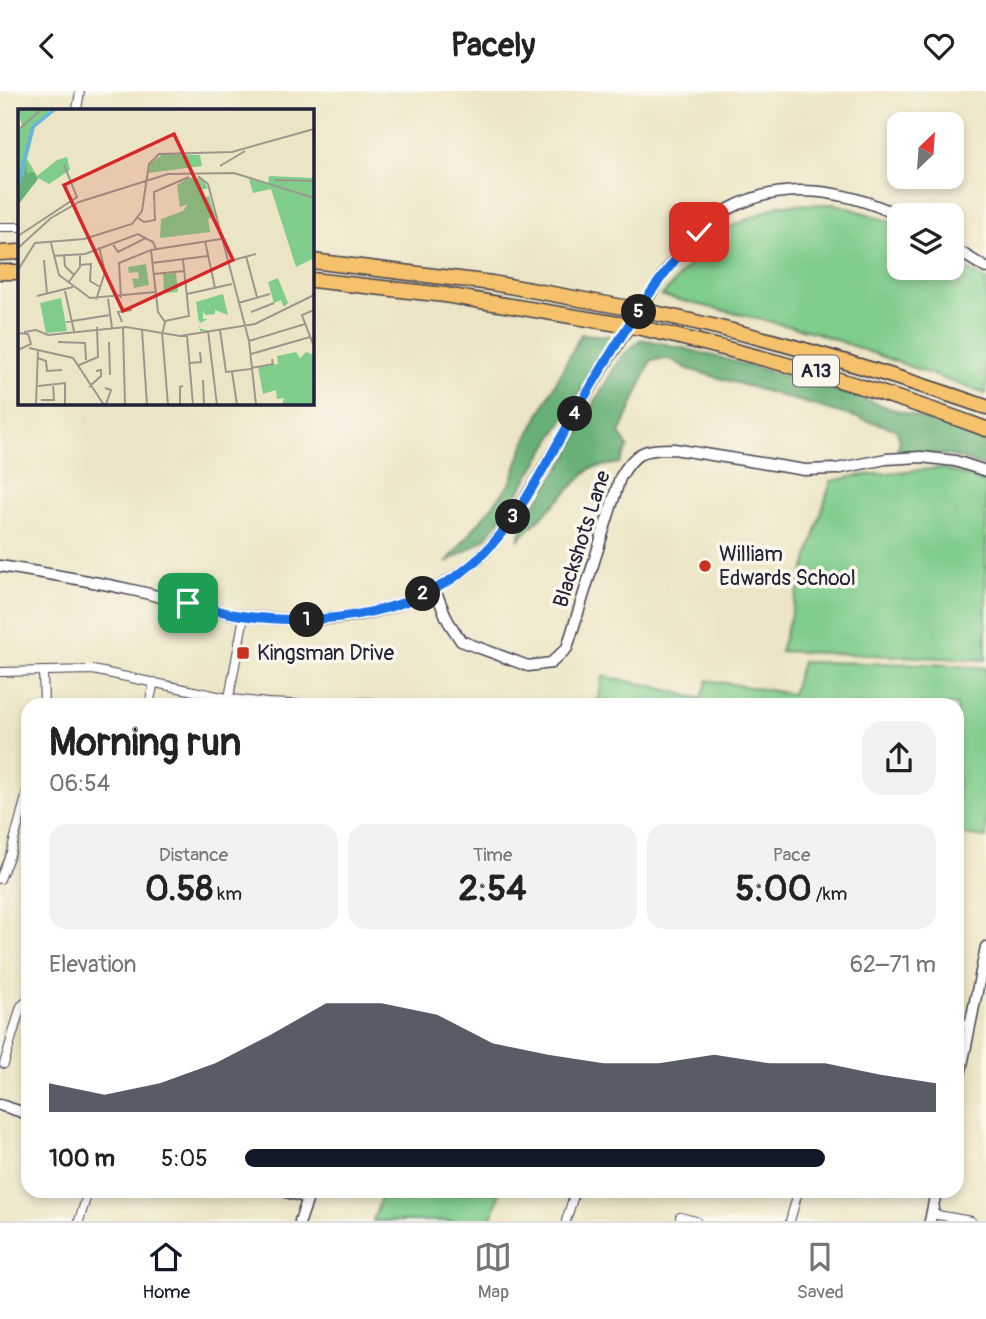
<!DOCTYPE html>
<meta charset="utf-8">
<style>
body{margin:0;font-family:Pangolin,sans-serif;background:#f2f2f2;color:#222;height:100vh;display:flex;flex-direction:column;font-size:26px;white-space:nowrap}
*{box-sizing:border-box;margin:0}
p{font-size:23px;color:#767676}
.icon{flex:none;width:38px;height:38px;fill:none;stroke:currentColor;stroke-width:2;stroke-linecap:round;stroke-linejoin:round}
.map{position:relative;flex:1;overflow:hidden}
.side{position:absolute;left:21px;top:607px;width:943px;height:500px;display:flex;flex-direction:column;background:#fff;border-radius:21px;box-shadow:0 4px 10px #0003}
.side>*{flex:none}
.needle{width:46px;rotate:25deg}
.tools{position:absolute;left:887px;top:21px;display:grid;gap:14px}
.tools a{display:grid;place-items:center;width:77px;height:77px;border-radius:14px;background:#fff;box-shadow:0 4px 10px #0003;font-size:35px}
.pin{position:absolute;display:grid;place-items:center;width:60px;height:60px;color:#fff;margin:-30px;border-radius:14px;box-shadow:0 4px 10px #0006}
.km{position:absolute;width:35px;height:35px;margin:-18px;border-radius:50%;background:#222;color:#fff;font-size:19px;line-height:35px;text-align:center}
.round{display:grid;place-items:center;flex:none;width:74px;height:74px;border-radius:21px;background:#f2f2f2}
.overview{display:flex;align-items:center;justify-content:space-between;height:119px;padding:0 28px}
h1{font-size:38px;font-weight:700;line-height:52px}
.stats{display:grid;grid-template-columns:repeat(3,1fr);gap:10px;height:119px;padding:7px 28px}
.stats div{display:grid;align-content:center;border-radius:18px;background:#f2f2f2;text-align:center}
.stats b{font-size:35px;font-weight:700}
.stats small{font-size:19px;font-weight:400}
.stats p{font-size:19px}
.chart{height:196px;padding:14px 28px}
.chart p{display:flex;justify-content:space-between}
.chart svg{width:100%;height:126px;margin-top:7px;fill:#111827;opacity:.7}
ul{padding:0 28px;list-style:none;font-size:23px}
li{display:grid;grid-template-columns:112px 84px 1fr;align-items:center;height:52px}
li i{height:18px;border-radius:9px;background:#111827}
header{display:flex;justify-content:space-between;align-items:center;height:91px;padding:0 28px;background:#fff;font-size:32px;font-weight:700}
.dock{display:flex;justify-content:space-around;align-items:center;height:98px;border-top:2px solid #e0e0e0;background:#fff;font-size:19px;color:#767676}
.dock a{display:grid;justify-items:center;gap:4px}
.dock .active{color:#111827}
.map>svg:first-child{display:block}
.green{fill:#7fcc8b;stroke:#507763;stroke-width:2}
.forest{fill:#67b077;stroke:#446959;stroke-width:2}
.lines{fill:none;stroke-linecap:round;stroke-linejoin:round}
.minor-casing{stroke:#403f50;stroke-width:10}
.tertiary-casing{stroke:#403f50;stroke-width:13}
.trunk-casing{stroke:#403f50;stroke-width:17}
.minor{stroke:#fff;stroke-width:8}
.tertiary{stroke:#fff;stroke-width:10}
.trunk{stroke:#f5c16b;stroke-width:14}
.trunk-bridge-casing{stroke:#403f50;stroke-width:17;stroke-linecap:butt}
.trunk-bridge{stroke:#f5c16b;stroke-width:14}
.route-casing{stroke:#fff;stroke-width:14}
.route{stroke:#1a73e8;stroke-width:9}
.poi-dot{fill:#c8321e;stroke:#fbf7ec;stroke-width:2.5}
.labels{text-anchor:middle;dominant-baseline:central;stroke-width:7;stroke-linejoin:round;paint-order:stroke}
.shield{fill:#fbf7ec;stroke:#636270;stroke-width:2}
.shield-label{font-size:19px;font-weight:bold;fill:#22223b}
.street-label{font-size:21px;fill:#22223b;stroke:#fbf7ec}
.poi-label{font-size:21px;fill:#22223b;stroke:#fbf7ec;text-anchor:start}
.inset-river{fill:none;stroke:#67b4e0;stroke-width:3.5}
.inset-road{fill:none;stroke:#9b978e;stroke-width:2}
.view{fill:#d62828;fill-opacity:0.15;stroke:#d62828;stroke-width:3.5}
.inset-edge{fill:none;stroke:#22223b;stroke-width:3.5}
</style>
<header><svg class="icon" aria-label="back" viewBox="0 0 24 24"><path d="M15 5l-7 7 7 7"/></svg>Pacely<svg class="icon" aria-label="heart" viewBox="0 0 24 24"><path d="M12 20l-8-8c-3-5 5-10 8-4 3-6 11-1 8 4z"/></svg></header>
<div class="map">
<svg width="986" height="1130" viewBox="0 0 986 1130">
<rect width="100%" height="100%" fill="#fbf7ec"/>
<filter id="ink" filterUnits="userSpaceOnUse"><feTurbulence type="fractalNoise" baseFrequency=".0143" numOctaves="2"/><feDisplacementMap in="SourceGraphic" scale="14" xChannelSelector="R" yChannelSelector="G"/><feConvolveMatrix kernelMatrix="1 2 1 2 8 2 1 2 1" color-interpolation-filters="sRGB"/></filter>
<filter id="wash" filterUnits="userSpaceOnUse"><feTurbulence type="fractalNoise" baseFrequency=".00686" numOctaves="4" result="noise"/><feDisplacementMap in="SourceGraphic" scale="28" xChannelSelector="R" yChannelSelector="G"/><feGaussianBlur stdDeviation="1.57" result="paint"/><feColorMatrix in="noise" values="0 0 0 0 0 0 0 0 0 0 0 0 0 0 0 0 0 1.4 0 .05"/><feComposite in="paint" operator="in"/></filter>
<g filter="url(#wash)">
<rect width="100%" height="100%" fill="#ece5c5"/>
<!-- green -->
<path class="green" d="M 836,113 L 889,130 L 899,136 L 900,177 L 952,177 L 952,169 L 986,189 L 986,303 L 814,241 L 662,205 L 717,142 L 779,114 Z
M 941,377 L 986,392 L 986,569 L 780,560 L 831,390 L 856,385 Z
M 802,571 L 932,573 L 986,577 L 986,747 L 957,743 L 957,614 L 597,614 L 603,585 L 652,595 L 701,608 L 708,589 L 792,603 Z
M 383,1101 L 500,1101 L 491,1130 L 373,1130 Z"/>
<!-- forest -->
<path class="forest" d="M 581,243 L 610,245 L 613,248 L 514,409 L 485,448 L 446,472 L 510,393 L 525,351 Z
M 641,248 C 681,255 721,267 761,278 C 837,299 912,323 986,351 L 986,376 L 953,365 L 897,359 L 900,350 L 896,338 L 688,278 L 670,268 L 651,269 L 620,343 L 628,356 L 620,372 L 591,377 L 518,449 L 527,425 L 567,366 L 597,307 L 621,266 Z"/>
</g>
<g filter="url(#ink)">
<g class="lines">
<!-- minor casing -->
<g class="minor-casing">
<path id="minor" d="M 77,19 L 80,0
M 0,136 L 19,136
M 43,580 L 44,614
M 0,581 L 93,579 L 232,608 L 268,612 L 312,614 L 369,611 L 381,614
M 229,607 L 244,525
M 149,614 L 154,591
M 0,788 L 11,761 L 28,698
M 957,932 L 970,935
M 4,973 L 21,915 L 28,909
M 932,1123 L 971,1130
M 680,1126 L 696,1130
M 79,1130 L 88,1101
M 566,1130 L 575,1101
M 790,1130 L 798,1101"/>
</g>
<!-- tertiary casing -->
<g class="tertiary-casing">
<path id="tertiary" d="M 952,156 L 986,177
M 0,475 C 44,482 88,489 132,499 C 169,507 207,520 245,525 C 299,532 360,530 410,509 C 437,498 465,482 485,461 C 517,427 538,385 562,345 C 587,302 613,260 641,218 C 664,181 690,140 729,118 C 783,88 846,99 900,125
M 434,497 L 448,530 L 461,550 L 528,575 L 551,572 L 567,557 L 620,387 C 635,360 644,358 674,358 L 805,379 L 836,378 L 886,368 L 921,366 L 955,370 L 986,380
M 957,999 L 986,856
M 0,1014 L 28,1023
M 286,1101 L 308,1107 L 300,1130
M 930,1130 L 936,1101"/>
</g>
<!-- trunk casing -->
<g class="trunk-casing">
<path id="trunk" d="M 0,162 L 19,161
M 312,170 L 492,192 L 634,218
M 0,181 L 19,181
M 312,189 L 445,204 L 624,234
M 650,221 C 765,245 876,278 986,316
M 641,237 C 758,264 873,296 986,338"/>
</g>
<!-- minor -->
<use href="#minor" class="minor"/>
<!-- tertiary -->
<use href="#tertiary" class="tertiary"/>
<!-- trunk -->
<use href="#trunk" class="trunk"/>
<!-- trunk-bridge casing -->
<g class="trunk-bridge-casing">
<path id="trunk-bridge" d="M 634,218 L 650,221
M 624,234 L 641,237"/>
</g>
<!-- trunk-bridge -->
<use href="#trunk-bridge" class="trunk-bridge"/>
</g>
</g>
<g class="lines" filter="url(#ink)">
<!-- route casing -->
<g class="route-casing">
<path id="route" d="M 188,512 C 207,516 226,523 245,525 C 326,536 424,523 484,462 C 516,430 538,387 560,348 C 602,277 643,202 699,141"/>
</g>
<!-- route -->
<use href="#route" class="route"/>
</g>
<!-- markers -->
<g class="poi-dot">
<circle cx="705" cy="475" r="7"/>
<rect x="236" y="555" width="14" height="14" rx="3.5"/>
</g>
<g class="labels">
<!-- shield labels -->
<rect class="shield" x="793" y="264.5" width="46" height="31" rx="5"/>
<g class="shield-label">
<text x="816" y="280">A13</text>
</g>
<!-- street labels -->
<g class="street-label">
<text transform="translate(582 448) rotate(-72)">Blackshots Lane</text>
</g>
<!-- poi labels -->
<g class="poi-label">
<text x="719" y="463">William<tspan x="719" dy="24">Edwards School</tspan></text>
<text x="257" y="562">Kingsman Drive</text>
</g>
</g>
<!-- overview -->
<g transform="translate(18 18)">
<rect width="296" height="296" fill="#ece5c5"/>
<path d="M 0,0 L 39,0 L 17,18 L 9,50 L 19,67 L 39,51 L 49,48 L 52,61 L 31,75 L 20,69 L 0,93 L 0,23 L 4,17 ZM 145,45 L 182,46 L 184,57 L 130,64 L 133,54 ZM 251,67 L 296,69 L 296,149 L 278,158 L 253,80 L 235,84 L 231,70 L 250,75 ZM 170,69 L 184,69 L 190,79 L 183,81 L 186,89 L 191,87 L 197,107 L 190,110 L 192,123 L 142,129 L 143,110 L 165,102 L 170,95 L 162,98 L 159,76 ZM 128,155 L 131,176 L 116,179 L 114,169 L 121,170 L 120,163 L 111,164 L 110,158 ZM 158,164 L 160,183 L 146,184 L 145,165 ZM 260,169 L 270,194 L 266,198 L 263,191 L 256,194 L 250,173 ZM 205,185 L 210,206 L 197,201 L 197,205 L 187,206 L 185,201 L 185,210 L 190,210 L 182,214 L 181,211 L 181,219 L 190,222 L 182,222 L 178,193 ZM 43,189 L 49,222 L 28,224 L 22,194 ZM 278,243 L 282,249 L 288,243 L 296,246 L 296,296 L 264,296 L 266,289 L 259,290 L 258,281 L 245,285 L 240,258 L 260,255 L 259,247 Z" fill="#7fcc8b"/>
<path d="M 8,53 L 9,64 L 16,63 L 20,70 L 0,96 L 0,63 L 5,62 L 5,70 Z" fill="#67b077"/>
<path class="inset-river" d="M 0,76 L 15,18 L 37,0"/>
<path class="inset-road" d="M 0,21 L 24,0M 202,57 L 227,42M 180,67 L 190,75 L 231,232 L 238,296M 257,71 L 296,72M 120,109 L 126,113 L 137,111 L 136,83 L 171,68M 0,127 L 59,88 L 46,56M 187,132 L 197,179M 33,134 L 41,166 L 72,189 L 138,183M 94,134 L 100,143 L 128,129M 0,139 L 33,109 L 61,93 L 150,65 L 216,64 L 296,89M 133,141 L 140,203 L 147,213 L 144,226M 46,145 L 47,157 L 56,166M 35,147 L 67,145 L 120,125 L 135,133 L 138,140M 228,147 L 239,188M 26,151 L 29,185M 208,153 L 238,145M 134,154 L 190,147M 62,156 L 73,155 L 72,172 L 82,178M 0,161 L 17,134 L 66,130 L 114,115 L 124,102 L 131,55 L 141,45 L 214,43 L 296,20M 136,165 L 166,162M 50,174 L 62,158 L 62,145M 47,182 L 56,222M 169,185 L 214,175M 19,187 L 55,178M 103,189 L 101,154 L 133,141 L 203,130M 90,190 L 94,219M 78,191 L 87,163 L 81,138M 220,194 L 252,185M 296,201 L 284,206 L 296,238M 233,203 L 256,194M 147,212 L 171,207 L 165,151M 48,213 L 92,206M 104,213 L 100,203 L 114,201M 105,218 L 107,296M 124,221 L 129,296M 202,221 L 208,263 L 233,260M 190,222 L 199,296M 6,223 L 18,221 L 30,226 L 108,218 L 162,227 L 237,215 L 296,186M 144,223 L 150,296M 0,224 L 10,225 L 13,235 L 0,241M 169,226 L 175,296M 231,232 L 287,215M 40,233 L 67,234 L 68,251M 91,233 L 92,266M 11,239 L 55,249 L 86,296M 233,245 L 292,228M 20,249 L 28,252 L 29,262 L 44,261M 172,254 L 183,253 L 182,243M 61,256 L 80,248 L 79,218M 233,259 L 255,255 L 254,250M 214,263 L 219,296M 185,271 L 186,296M 20,277 L 47,274 L 47,296M 71,278 L 83,267 L 83,261 L 78,262M 87,279 L 93,281 L 88,295M 23,291 L 36,291 L 35,275M 18,296 L 20,241M 162,296 L 162,278 L 165,277"/>
<path class="view" d="M 156,25 L 215,151 L 105,202 L 46,76 Z"/>
<rect width="296" height="296" class="inset-edge"/>
</g>
</svg>
<div class="tools">
<a><svg class="needle" viewBox="-14 -14 28 28"><path d="M0-13l5 13h-10z" fill="#e53935"/><path d="M0 13l5-13h-10z" fill="#767676"/></svg></a>
<a><svg class="icon" aria-label="layers" viewBox="0 0 24 24"><path d="M12 4l9 5-9 5-9-5zM3 14l9 5 9-5"/></svg></a>
</div>
<div class="pin" style="left:188px;top:512px;background:#1e9e55"><svg class="icon" aria-label="arrive" viewBox="0 0 24 24"><path d="M6 21V4h12l-3 4 3 4H6"/></svg></div>
<div class="pin" style="left:699px;top:141px;background:#d93025"><svg class="icon" aria-label="check" viewBox="0 0 24 24"><path d="M5 12l5 5 9-10"/></svg></div>
<b class="km" style="left:307px;top:529px">1</b>
<b class="km" style="left:423px;top:503px">2</b>
<b class="km" style="left:513px;top:426px">3</b>
<b class="km" style="left:575px;top:323px">4</b>
<b class="km" style="left:639px;top:221px">5</b>
<section class="side">
<div class="overview"><div><h1>Morning run</h1><p>06:54</p></div><a class="round"><svg class="icon" aria-label="share" viewBox="0 0 24 24"><path d="M12 15V3M7 8l5-5 5 5M5 13v7h14v-7"/></svg></a></div>
<div class="stats">
<div><p>Distance</p><b>0.58<small> km</small></b></div>
<div><p>Time</p><b>2:54</b></div>
<div><p>Pace</p><b>5:00<small> /km</small></b></div>
</div>
<div class="chart"><p><span>Elevation</span>62–71 m</p>
<svg viewBox="0 0 160 44" preserveAspectRatio="none"><path d="M0 44V34L10 38L20 34L30 27L40 17L50 6L60 6L70 10L80 20L90 24L100 27L110 27L120 24L130 27L140 27L150 31L160 34V44z"/></svg>
</div>
<ul>
<li><b>100 m</b>5:05<i style="width:84%"></i></li>
</ul>
</section>
</div>
<nav class="dock">
<a class="active"><svg class="icon" aria-label="home" viewBox="0 0 24 24"><path d="M3 11l9-7 9 7M6 9v11h12V9"/></svg>Home</a>
<a><svg class="icon" aria-label="map" viewBox="0 0 24 24"><path d="M3 6l6-2 6 2 6-2v14l-6 2-6-2-6 2zM9 4v14M15 6v14"/></svg>Map</a>
<a><svg class="icon" aria-label="saved" viewBox="0 0 24 24"><path d="M7 4h10v16l-5-4-5 4z"/></svg>Saved</a>
</nav>
